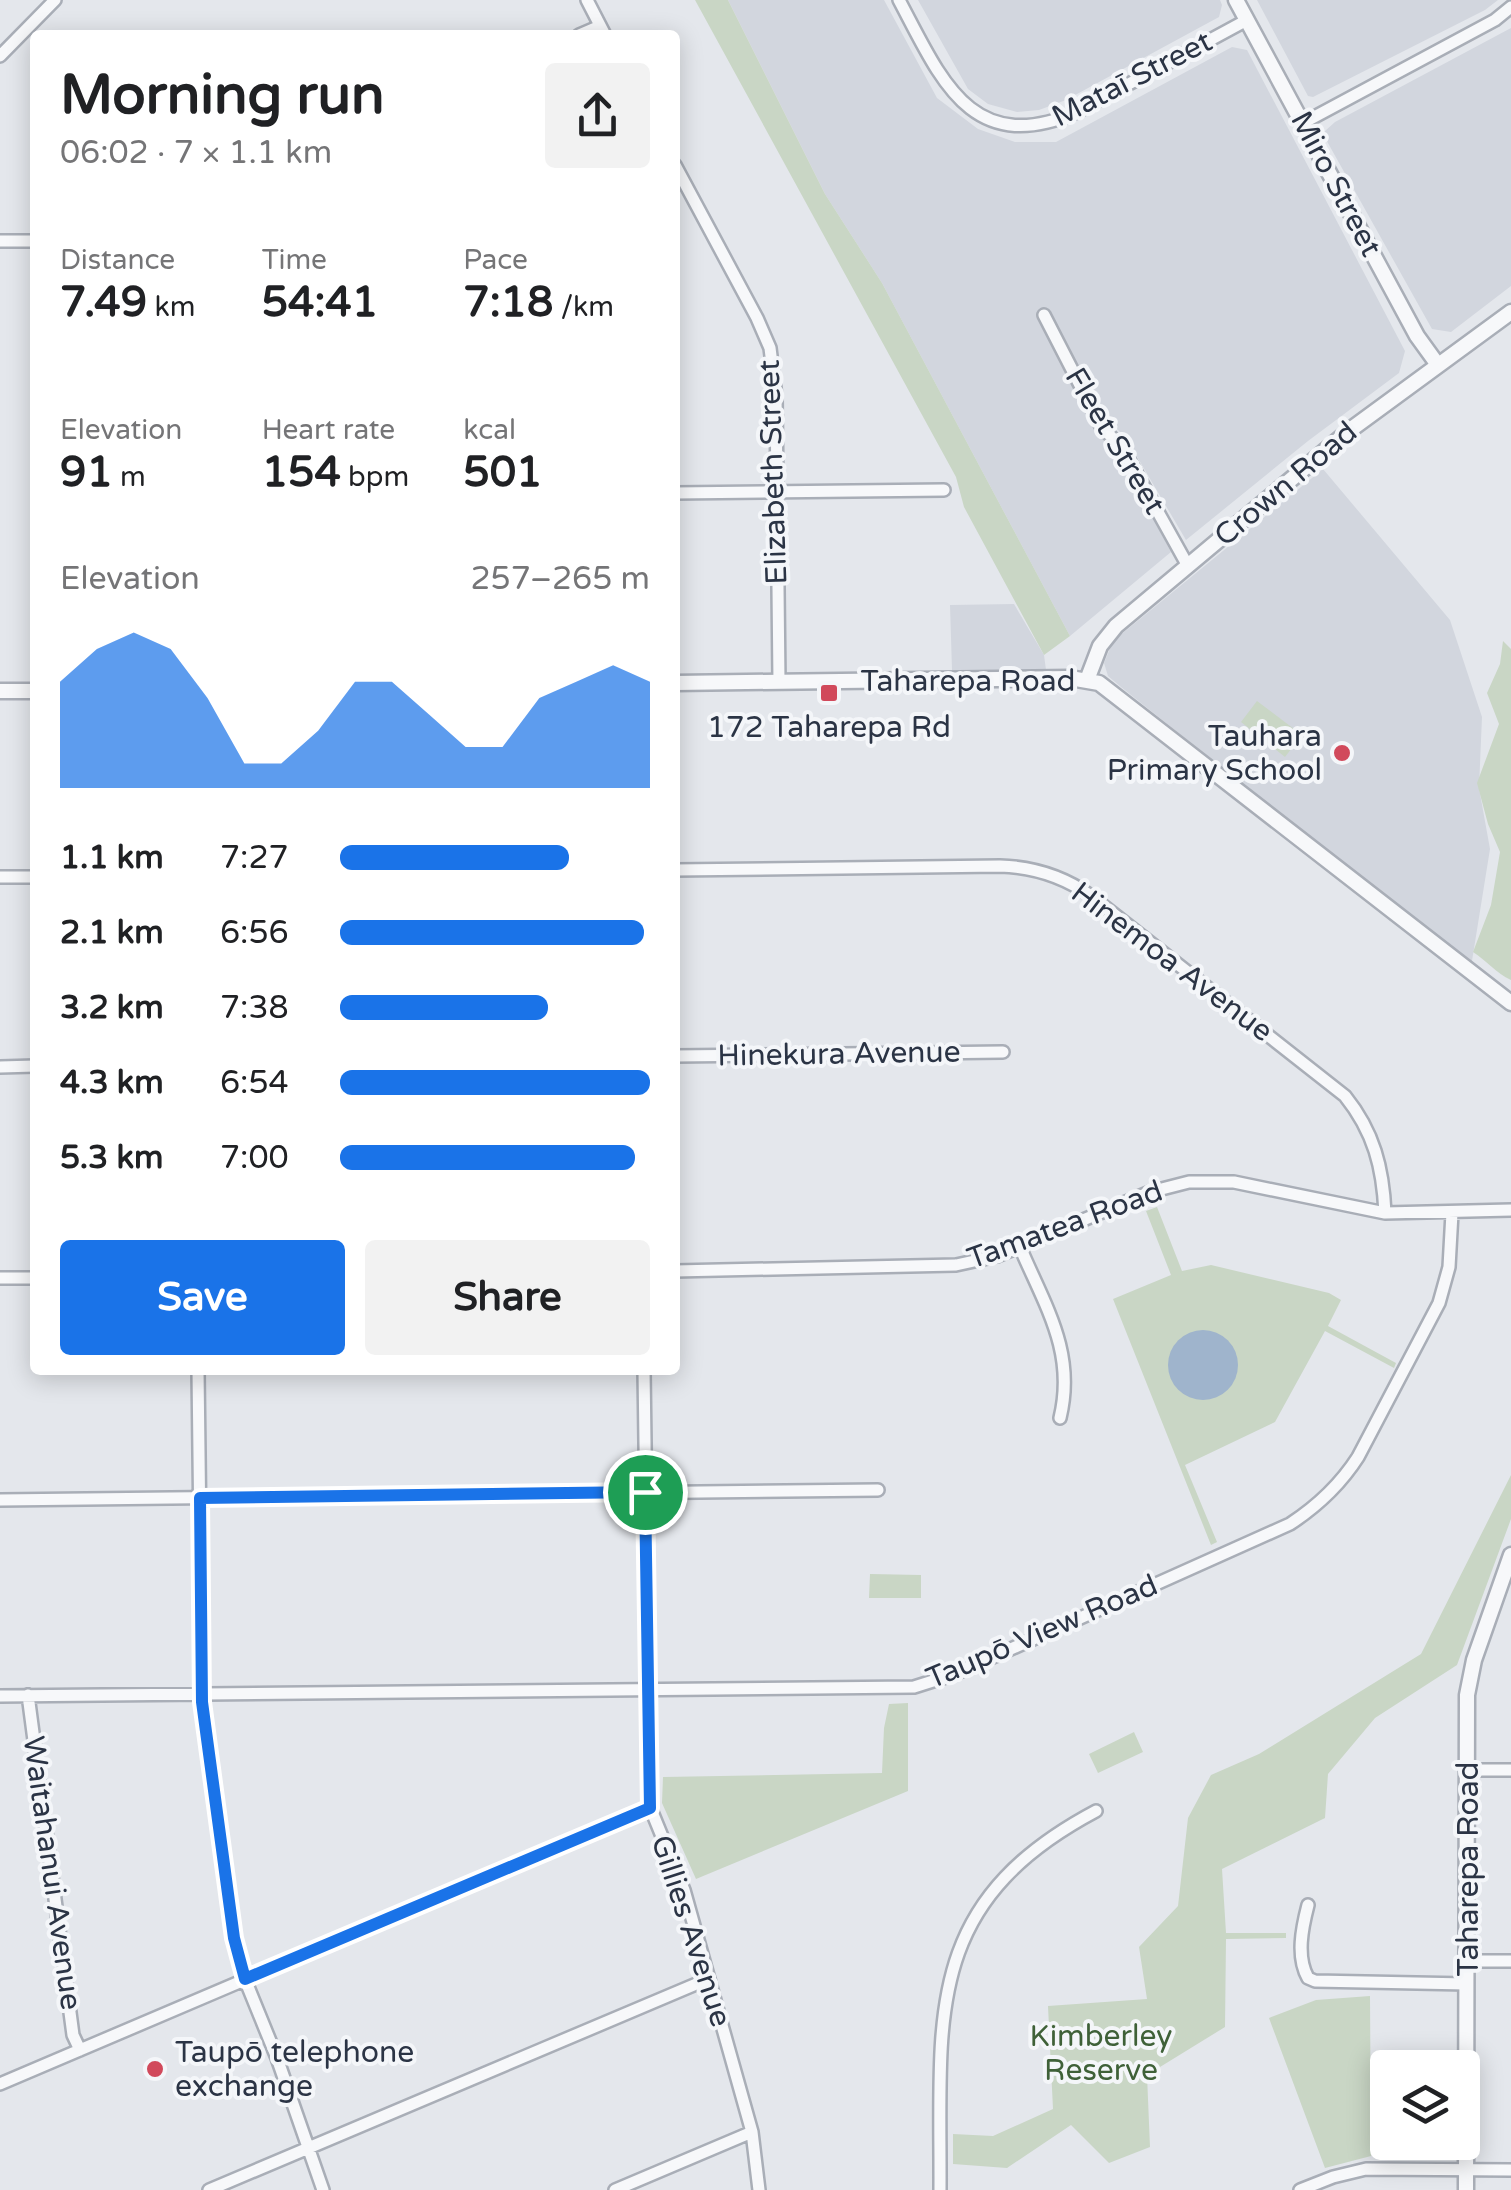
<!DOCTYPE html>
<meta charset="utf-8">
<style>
body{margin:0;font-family:"Varela Round",sans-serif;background:#f2f2f2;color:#202124;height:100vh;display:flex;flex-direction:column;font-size:38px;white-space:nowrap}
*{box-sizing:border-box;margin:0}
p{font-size:32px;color:#757577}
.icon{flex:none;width:55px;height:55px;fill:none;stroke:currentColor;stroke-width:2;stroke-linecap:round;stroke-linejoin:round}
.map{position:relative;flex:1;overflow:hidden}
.details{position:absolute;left:30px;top:30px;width:650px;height:1345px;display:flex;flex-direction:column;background:#fff;border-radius:10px;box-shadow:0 5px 25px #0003}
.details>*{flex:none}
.buttons{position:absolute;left:1370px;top:2050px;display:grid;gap:20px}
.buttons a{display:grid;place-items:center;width:110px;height:110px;border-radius:10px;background:#fff;box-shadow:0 5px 25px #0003;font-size:50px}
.pin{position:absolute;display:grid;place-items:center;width:85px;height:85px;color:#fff;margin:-42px;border:5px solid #fff;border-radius:50%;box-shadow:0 2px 10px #0007}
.round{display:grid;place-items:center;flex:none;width:105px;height:105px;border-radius:10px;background:#f2f2f2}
.overview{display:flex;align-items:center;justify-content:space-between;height:170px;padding:0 30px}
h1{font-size:55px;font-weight:800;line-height:75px}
.figures{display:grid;grid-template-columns:repeat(3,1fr);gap:15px;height:170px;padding:10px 30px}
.figures div{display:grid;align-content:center}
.figures b{font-size:42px;font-weight:800}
.figures small{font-size:28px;font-weight:400}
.figures p{font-size:28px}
.chart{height:280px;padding:20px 30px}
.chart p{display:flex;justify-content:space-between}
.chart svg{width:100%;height:180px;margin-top:10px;fill:#1a73e8;opacity:.7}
.action{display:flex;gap:20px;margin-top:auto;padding:20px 30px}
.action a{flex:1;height:115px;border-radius:10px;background:#1a73e8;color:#fff;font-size:40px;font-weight:800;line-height:115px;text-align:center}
.action a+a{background:#f2f2f2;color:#202124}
ul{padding:0 30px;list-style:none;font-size:32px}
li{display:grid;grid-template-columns:160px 120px 1fr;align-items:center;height:75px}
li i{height:25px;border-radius:12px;background:#1a73e8}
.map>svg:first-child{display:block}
.built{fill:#d2d6de}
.green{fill:#c9d6c5}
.water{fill:#9fb4cc}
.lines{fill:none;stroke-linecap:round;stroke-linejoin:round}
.minor-casing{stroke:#a9aeb7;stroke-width:16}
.tertiary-casing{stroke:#a9aeb7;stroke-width:19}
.minor{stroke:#f7f8fa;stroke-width:11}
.tertiary{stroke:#f7f8fa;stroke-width:14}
.route-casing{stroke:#fff;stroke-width:20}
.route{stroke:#1a73e8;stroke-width:12}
.poi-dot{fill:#d1495b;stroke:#f4f6f9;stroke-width:4}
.labels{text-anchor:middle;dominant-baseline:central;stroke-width:8;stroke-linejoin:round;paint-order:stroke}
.street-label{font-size:30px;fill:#2b3445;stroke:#f4f6f9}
.poi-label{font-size:30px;fill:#2b3445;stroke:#f4f6f9}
.park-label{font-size:30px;fill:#3f6138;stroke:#f4f6f9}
</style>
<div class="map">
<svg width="1511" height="2190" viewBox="0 0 1511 2190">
<rect width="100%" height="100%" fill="#e4e7ec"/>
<!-- built -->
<path class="built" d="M 728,0 L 884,0 L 937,98 L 978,129 L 1015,142 L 1056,142 L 1232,47 L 1247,50 L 1405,351 L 1399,373 L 1308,441 L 1186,540 L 1126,438 L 1107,419 L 1048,310 L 1039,314 L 1095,430 L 1118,453 L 1171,552 L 1070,636 L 882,283 L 825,194 Z
M 918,0 L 1220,0 L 1222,5 L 1219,17 L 1066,100 L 1039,110 L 1017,112 L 988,104 L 968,89 Z
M 1257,0 L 1498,0 L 1485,10 L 1313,97 L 1308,96 Z
M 1511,28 L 1511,286 L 1451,332 L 1432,329 L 1324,136 L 1325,131 L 1335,122 Z
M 1323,469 L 1450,620 L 1482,717 L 1479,788 L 1490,849 L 1471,967 L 1121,687 L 1108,676 L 1104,663 L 1113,641 Z
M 1014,604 L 1044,655 L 1046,670 L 952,670 L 950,605 Z"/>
<!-- green -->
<path class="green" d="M 695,0 L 728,0 L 825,194 L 882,283 L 1070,636 L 1044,655 L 964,507 L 956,477 Z
M 1503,641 L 1511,649 L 1511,980 C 1496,973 1487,961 1473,952 L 1491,905 L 1500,852 L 1488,824 L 1477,783 L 1499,724 L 1487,693 L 1500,664 Z
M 1257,701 L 1302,735 L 1285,757 L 1241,722 Z
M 1157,1207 L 1182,1271 L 1211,1265 L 1329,1293 L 1341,1300 L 1328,1326 L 1396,1363 L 1394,1368 L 1325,1331 L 1275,1422 L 1185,1465 L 1217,1542 L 1211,1545 L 1113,1299 L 1171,1275 L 1146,1211 Z
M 1511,1475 L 1511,1519 L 1457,1665 L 1375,1718 L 1328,1774 L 1325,1818 L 1222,1869 L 1226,1933 L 1286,1933 L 1286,1938 L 1226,1939 L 1225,2027 L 1147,2075 L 1150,2147 L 1109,2163 L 1071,2125 L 1007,2168 L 953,2164 L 953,2134 L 993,2136 L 1053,2109 L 1048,2006 L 1147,1999 L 1139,1947 L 1178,1906 L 1188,1818 L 1211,1775 L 1259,1754 L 1421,1654 Z
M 870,1574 L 921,1575 L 921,1598 L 869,1598 Z
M 908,1703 L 908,1791 L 696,1879 L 662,1803 L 663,1777 L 882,1773 L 884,1728 L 889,1704 Z
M 1134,1732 L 1143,1752 L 1098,1773 L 1089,1754 Z
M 1370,1996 L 1371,2156 L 1325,2168 L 1269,2018 L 1316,2000 Z"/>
<!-- water -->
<path class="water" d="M1168 1365a35 35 0 1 1 70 0a35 35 0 1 1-70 0Z"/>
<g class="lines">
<!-- minor casing -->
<g class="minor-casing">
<path id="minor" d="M 587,0 L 605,35
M 899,0 C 941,79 971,158 1077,112 L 1247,20
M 579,35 L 600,26
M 0,56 L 55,0
M 1303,123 L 1495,20 L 1511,7
M 675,165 L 757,318 L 770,348 L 776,396 L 779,682
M 0,241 L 35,241
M 1044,315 L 1101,426 L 1123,449 L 1188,566
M 675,493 L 944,490
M 675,870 L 1000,866 C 1034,867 1063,876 1091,896 L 1345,1096 C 1374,1132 1383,1168 1385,1213
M 0,877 L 35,877
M 675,1056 L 1003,1052
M 0,1067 L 35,1066
M 1020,1247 C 1045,1306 1076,1352 1060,1418
M 675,1271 L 956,1265 L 997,1256 L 1150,1192 L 1189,1182 L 1234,1182 L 1385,1213 L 1511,1210
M 0,1278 L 35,1278
M 198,1370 L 202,1703 L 234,1938 L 242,1972 L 277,2058 L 323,2190
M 644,1370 L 650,1807 L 684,1890 L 752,2132 L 759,2190
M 0,1500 L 878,1490
M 28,1695 L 73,2035 L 80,2050
M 0,1696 L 914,1687 L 955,1674 L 1290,1524 C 1319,1505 1340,1485 1358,1457 L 1439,1303 L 1449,1267 L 1452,1213
M 1469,1770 L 1511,1770
M 1308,1905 C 1302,1928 1296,1957 1308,1978 L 1315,1981 L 1467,1984
M 1468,1961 L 1511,1961
M 0,2084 L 650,1807
M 209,2190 L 708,1979
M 615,2190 L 752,2132
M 940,2190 C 941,2018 921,1904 1096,1811
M 1300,2190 L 1333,2177 L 1366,2169 L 1511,2170"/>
</g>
<!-- tertiary casing -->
<g class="tertiary-casing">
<path id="tertiary" d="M 1236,0 L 1417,336 L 1438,365
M 1087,680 L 1100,646 L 1116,626 L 1350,430 L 1511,312
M 675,683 L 1070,678 L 1099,683 L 1511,1003
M 0,691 L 35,691
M 1466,2190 L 1467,1695 L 1474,1660 L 1511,1555"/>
</g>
<!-- minor -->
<use href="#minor" class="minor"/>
<!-- tertiary -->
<use href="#tertiary" class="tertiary"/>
</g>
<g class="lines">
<!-- route casing -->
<g class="route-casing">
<path id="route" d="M 645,1492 L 650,1808 L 245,1979 L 234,1938 L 202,1702 L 200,1498 Z"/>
</g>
<!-- route -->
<use href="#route" class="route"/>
</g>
<!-- markers -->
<g class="poi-dot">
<rect x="819" y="683" width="20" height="20" rx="5"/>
<circle cx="1342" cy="753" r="10"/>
<circle cx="155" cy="2069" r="10"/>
</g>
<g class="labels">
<!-- street labels -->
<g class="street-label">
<text transform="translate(1132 79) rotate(-27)">Mataī Street</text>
<text transform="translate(1336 184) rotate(62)">Miro Street</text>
<text transform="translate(1115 441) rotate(59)">Fleet Street</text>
<text transform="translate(773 472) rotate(-92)">Elizabeth Street</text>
<text transform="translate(1286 484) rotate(-40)">Crown Road</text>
<text x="968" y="681">Taharepa Road</text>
<text transform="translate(1172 962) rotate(37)">Hinemoa Avenue</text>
<text transform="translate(839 1054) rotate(-1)">Hinekura Avenue</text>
<text transform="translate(1065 1225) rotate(-20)">Tamatea Road</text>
<text transform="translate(1042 1632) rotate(-23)">Taupō View Road</text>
<text transform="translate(1468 1869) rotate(-90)">Taharepa Road</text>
<text transform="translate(52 1873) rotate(82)">Waitahanui Avenue</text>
<text transform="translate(691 1931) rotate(72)">Gillies Avenue</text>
</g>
<!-- poi labels -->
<g class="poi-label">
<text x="829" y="727">172 Taharepa Rd</text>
<text x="1322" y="736" text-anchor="end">Tauhara<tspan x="1322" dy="34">Primary School</tspan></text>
<text x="175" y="2052" text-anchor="start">Taupō telephone<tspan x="175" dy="34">exchange</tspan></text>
</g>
<!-- park labels -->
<g class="park-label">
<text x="1101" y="2036">Kimberley<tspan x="1101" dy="34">Reserve</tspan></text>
</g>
</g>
</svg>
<div class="buttons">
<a><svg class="icon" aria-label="layers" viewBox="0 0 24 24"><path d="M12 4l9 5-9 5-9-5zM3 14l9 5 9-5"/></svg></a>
</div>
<div class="pin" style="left:645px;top:1492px;background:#1e9e55"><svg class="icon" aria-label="arrive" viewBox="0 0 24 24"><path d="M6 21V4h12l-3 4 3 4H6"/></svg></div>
<section class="details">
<div class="overview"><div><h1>Morning run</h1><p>06:02 · 7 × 1.1 km</p></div><a class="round"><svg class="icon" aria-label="share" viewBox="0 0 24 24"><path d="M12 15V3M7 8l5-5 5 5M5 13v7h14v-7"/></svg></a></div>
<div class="figures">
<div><p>Distance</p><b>7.49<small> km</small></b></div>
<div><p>Time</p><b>54:41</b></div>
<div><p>Pace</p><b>7:18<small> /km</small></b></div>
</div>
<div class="figures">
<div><p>Elevation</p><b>91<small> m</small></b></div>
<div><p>Heart rate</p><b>154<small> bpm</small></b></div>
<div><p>kcal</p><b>501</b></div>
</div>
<div class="chart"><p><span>Elevation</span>257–265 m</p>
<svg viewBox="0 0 160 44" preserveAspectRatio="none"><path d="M0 44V18L10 10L20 6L30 10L40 22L50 38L60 38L70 30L80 18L90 18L100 26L110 34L120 34L130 22L140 18L150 14L160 18V44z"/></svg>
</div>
<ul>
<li><b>1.1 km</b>7:27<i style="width:74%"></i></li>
<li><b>2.1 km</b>6:56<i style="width:98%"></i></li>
<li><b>3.2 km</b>7:38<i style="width:67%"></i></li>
<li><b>4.3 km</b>6:54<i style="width:100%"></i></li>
<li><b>5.3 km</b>7:00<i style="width:95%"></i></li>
</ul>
<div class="action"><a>Save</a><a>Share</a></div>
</section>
</div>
